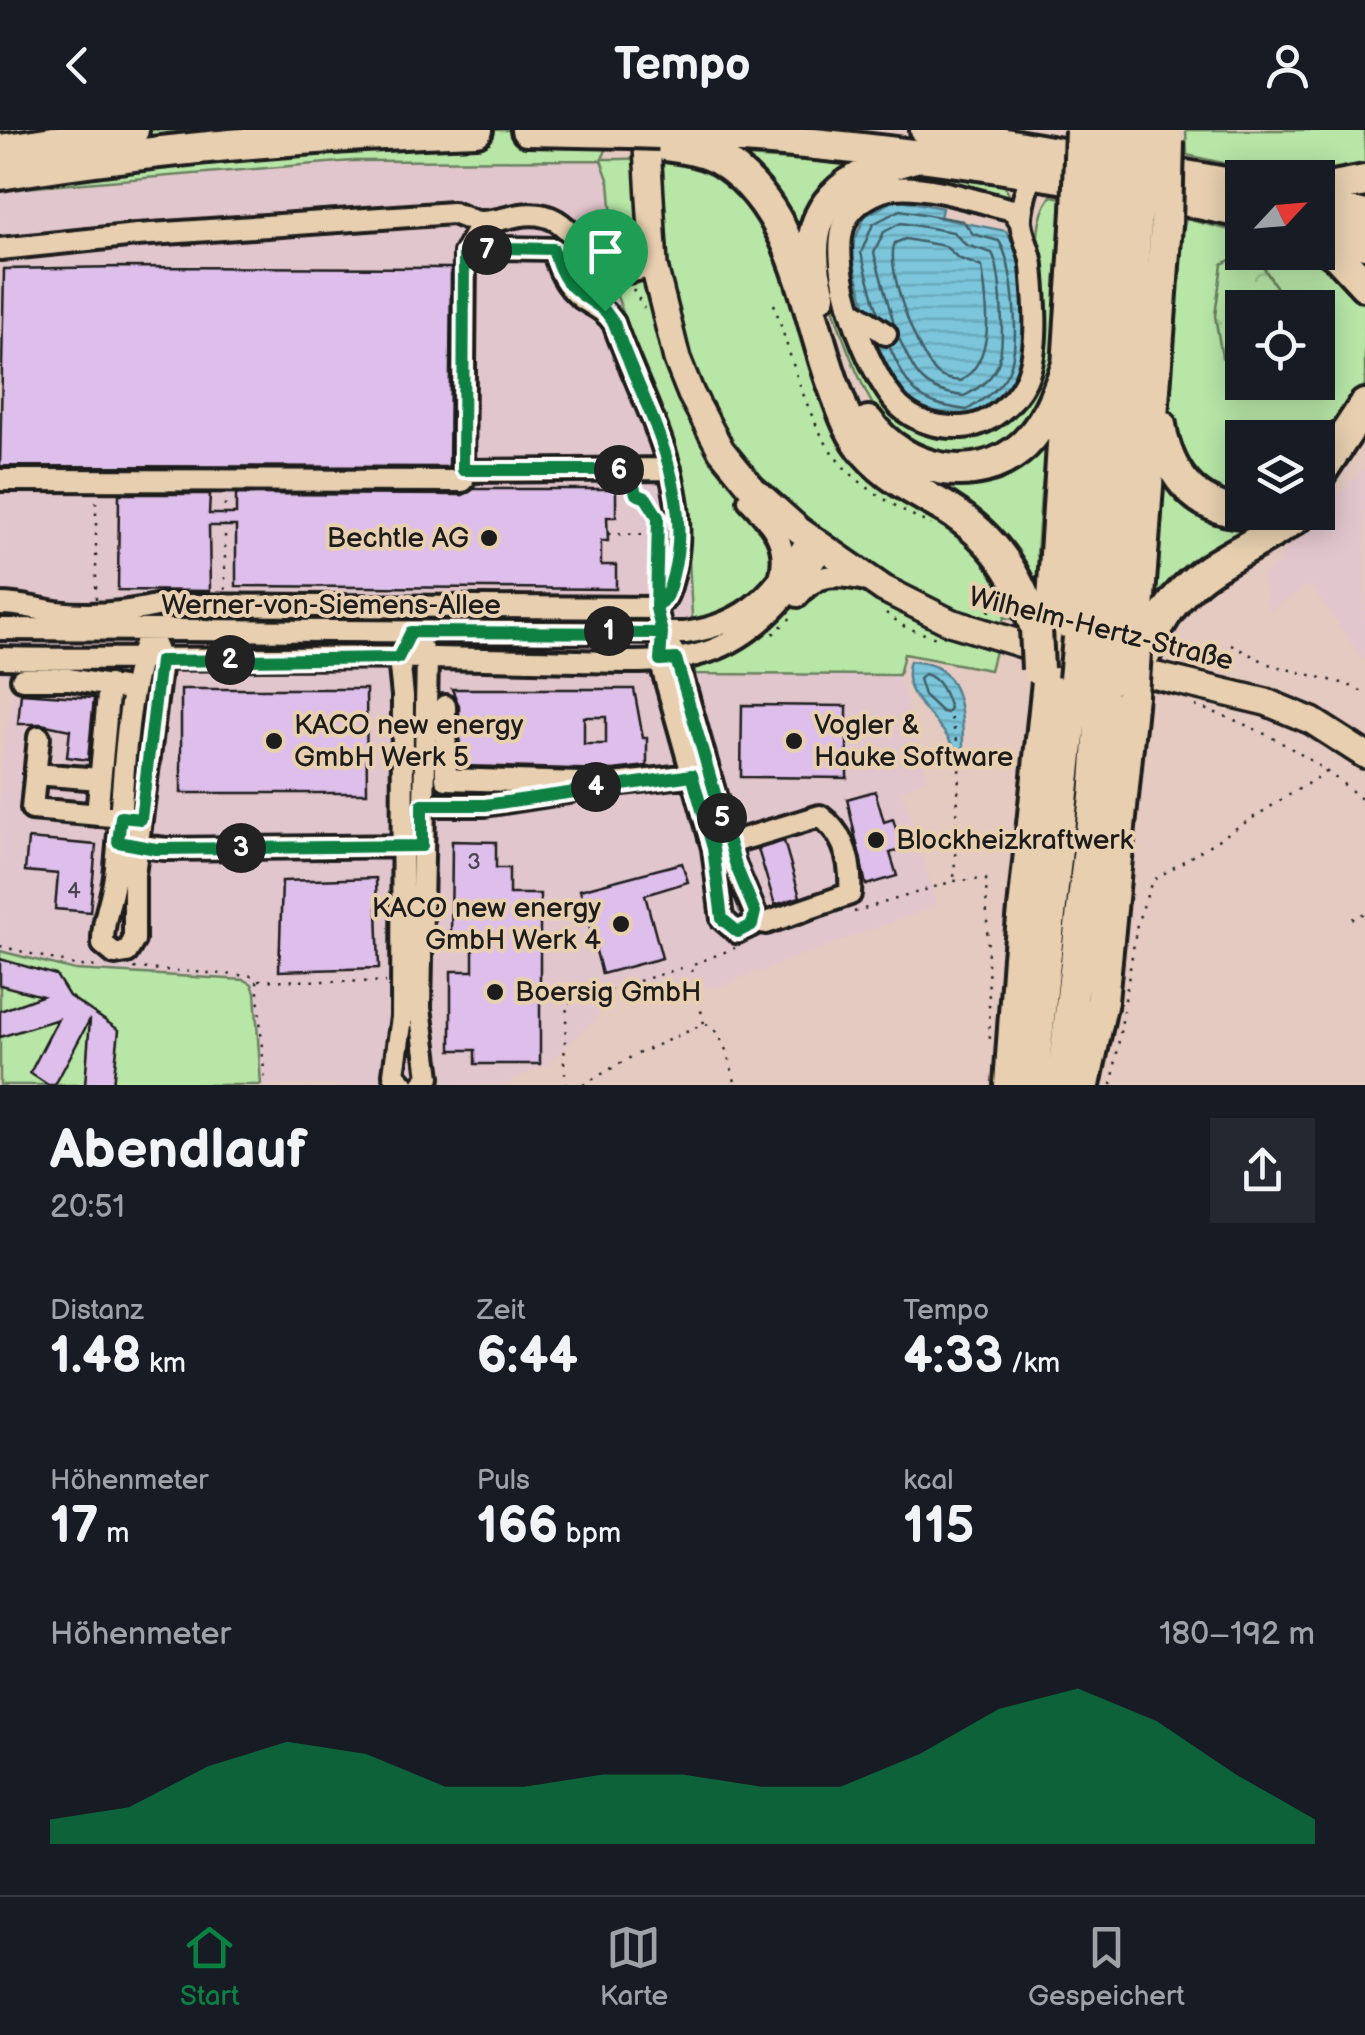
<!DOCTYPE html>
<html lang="de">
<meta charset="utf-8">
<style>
body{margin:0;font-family:"Balsamiq Sans",sans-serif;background:#242831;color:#f1f3f6;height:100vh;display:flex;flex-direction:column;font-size:38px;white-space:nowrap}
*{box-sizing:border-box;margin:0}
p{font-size:32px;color:#9ea1a6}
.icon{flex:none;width:55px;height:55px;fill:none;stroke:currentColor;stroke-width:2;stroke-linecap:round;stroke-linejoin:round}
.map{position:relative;height:955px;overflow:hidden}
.sheet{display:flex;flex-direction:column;background:#171b24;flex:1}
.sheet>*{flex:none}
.needle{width:65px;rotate:64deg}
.tools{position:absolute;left:1225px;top:30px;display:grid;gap:20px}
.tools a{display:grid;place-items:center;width:110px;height:110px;border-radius:0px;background:#171b24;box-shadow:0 5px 25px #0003;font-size:50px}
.pin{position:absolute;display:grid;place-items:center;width:85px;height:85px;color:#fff;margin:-102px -42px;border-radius:50% 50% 50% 0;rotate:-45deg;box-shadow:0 0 10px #0007}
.pin .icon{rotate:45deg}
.km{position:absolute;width:50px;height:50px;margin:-25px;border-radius:50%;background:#222;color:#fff;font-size:28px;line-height:50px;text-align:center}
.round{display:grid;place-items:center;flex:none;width:105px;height:105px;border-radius:0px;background:#242831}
.summary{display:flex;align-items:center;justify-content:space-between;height:170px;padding:0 50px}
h1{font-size:55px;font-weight:700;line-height:75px}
.stats{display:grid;grid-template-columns:repeat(3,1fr);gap:15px;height:170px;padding:10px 50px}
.stats div{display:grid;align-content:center}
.stats b{font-size:50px;font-weight:700}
.stats small{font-size:28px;font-weight:400}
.stats p{font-size:28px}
.chart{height:280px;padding:20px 50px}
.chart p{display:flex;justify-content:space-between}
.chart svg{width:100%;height:180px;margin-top:10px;fill:#0b8043;opacity:.7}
header{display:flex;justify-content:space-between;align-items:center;height:130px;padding:0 50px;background:#171b24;font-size:45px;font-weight:700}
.tabs{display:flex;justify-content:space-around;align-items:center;height:140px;border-top:2px solid #363941;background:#171b24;font-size:28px;color:#9ea1a6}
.tabs a{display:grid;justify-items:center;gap:5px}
.tabs .current{color:#0b8043}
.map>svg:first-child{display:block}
.built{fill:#e2c6cd}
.grass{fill:#b7e6a6;stroke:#6a8161;stroke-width:2.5;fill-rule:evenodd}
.forest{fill:url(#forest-crowns);stroke:#6a8161;stroke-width:2.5}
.water{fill:url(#water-rules);stroke:#55818f;stroke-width:2.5}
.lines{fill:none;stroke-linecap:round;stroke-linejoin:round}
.shore{stroke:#426068;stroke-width:2.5}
.building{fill:#debeea;stroke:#1c1c1c;stroke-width:2.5;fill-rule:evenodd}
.minor-casing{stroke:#1c1c1c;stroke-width:28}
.major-casing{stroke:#1c1c1c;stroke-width:32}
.highway-casing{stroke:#1c1c1c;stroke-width:38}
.path{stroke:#1c1c1c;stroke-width:2.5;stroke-dasharray:2.5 8;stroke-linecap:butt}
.minor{stroke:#e7cfaf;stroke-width:20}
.major{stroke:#e7cfaf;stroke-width:25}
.highway{stroke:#e7cfaf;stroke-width:30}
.highway-bridge-casing{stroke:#1c1c1c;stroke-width:38;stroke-linecap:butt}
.highway-bridge{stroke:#e7cfaf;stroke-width:30}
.route-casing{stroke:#fff;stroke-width:20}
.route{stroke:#0b8043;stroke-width:12}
.poi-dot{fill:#1c1c1c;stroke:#e7cfaf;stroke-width:4}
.labels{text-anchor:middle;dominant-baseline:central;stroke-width:8;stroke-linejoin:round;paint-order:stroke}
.number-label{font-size:22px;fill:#4c4450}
.poi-label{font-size:28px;fill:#1c1c1c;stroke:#e7cfaf;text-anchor:start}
.street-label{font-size:28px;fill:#1c1c1c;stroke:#e7cfaf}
</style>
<header><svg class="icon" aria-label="back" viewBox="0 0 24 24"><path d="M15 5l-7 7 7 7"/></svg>Tempo<svg class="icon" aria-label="person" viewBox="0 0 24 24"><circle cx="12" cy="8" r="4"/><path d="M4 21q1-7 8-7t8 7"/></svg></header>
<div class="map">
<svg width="1365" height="955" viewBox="0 0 1365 955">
<defs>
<pattern id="forest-crowns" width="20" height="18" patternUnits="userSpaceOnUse" patternTransform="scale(2.5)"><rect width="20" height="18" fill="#b7e6a6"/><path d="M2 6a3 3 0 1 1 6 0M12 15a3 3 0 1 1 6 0" fill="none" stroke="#9dc58e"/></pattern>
<pattern id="water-rules" width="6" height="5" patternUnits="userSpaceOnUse" patternTransform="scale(2.5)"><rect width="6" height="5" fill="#7bc5db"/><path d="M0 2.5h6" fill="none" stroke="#6aa9bb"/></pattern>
</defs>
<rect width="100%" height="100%" fill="#e4cac1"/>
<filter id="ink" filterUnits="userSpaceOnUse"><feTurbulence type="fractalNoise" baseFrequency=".01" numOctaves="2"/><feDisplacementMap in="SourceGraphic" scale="20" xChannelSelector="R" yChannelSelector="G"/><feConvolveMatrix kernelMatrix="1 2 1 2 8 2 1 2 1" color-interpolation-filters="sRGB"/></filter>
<g filter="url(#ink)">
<!-- built -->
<path class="built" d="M 601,29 L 609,52 L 612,89 L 610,148 L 685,352 L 695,544 L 899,545 L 928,648 L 902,661 L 937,775 L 714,858 L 657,866 L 617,867 L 549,933 L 503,955 L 21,955 L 0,938 L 0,641 L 15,545 L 0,545 L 0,60 L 352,31 Z
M 1365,339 L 1365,531 L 1310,454 L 1270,481 L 1263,445 L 1283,430 L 1284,416 Z"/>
<!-- grass -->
<path class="grass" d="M 0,0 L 615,0 L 602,29 C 627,30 674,25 696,34 C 731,47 754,79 772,110 L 849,318 L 881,357 L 914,371 L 981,414 L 1015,477 L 1016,490 L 1004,487 L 990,540 L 904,524 L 899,545 L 695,544 L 685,352 L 610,147 L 612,89 L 609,52 L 601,30 L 352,31 L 0,60 Z
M 1186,0 L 1365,0 L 1365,41 L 1318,48 L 1285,47 L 1187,25 Z
M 726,26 L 847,33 L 848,41 L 804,114 Z
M 895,44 L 917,44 L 1004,55 L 1014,75 C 973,66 903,41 865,61 C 819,85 837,149 848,186 C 852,201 855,216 860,230 C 888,295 960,336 1016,277 C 1073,217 1013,116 1051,66 L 1062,68 C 1059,124 1066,217 1045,266 C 1038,281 1027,300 1014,309 C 982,332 931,335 899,311 C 869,288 824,167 823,130 C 823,119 826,101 829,92 C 842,63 867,53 895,44 Z
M 1186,89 L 1242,103 L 1242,122 L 1317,123 L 1365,169 L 1365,254 L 1346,290 L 1318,329 L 1318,308 L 1242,308 L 1242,371 L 1197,354 L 1171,303 L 1169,281 L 1179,116 ZM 1260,132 L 1289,177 L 1318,178 L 1318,252 L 1242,252 L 1242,242 L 1222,227 Z
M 1050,299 L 1041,365 L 1037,425 L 1045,433 L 1042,471 L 918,344 Z
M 1161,337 L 1251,392 L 1267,390 L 1151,491 Z
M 0,821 L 75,840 L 245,850 L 252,854 L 255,862 L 261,955 L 0,955 Z"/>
<!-- forest -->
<path class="forest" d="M 1242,124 L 1260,132 L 1289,177 L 1242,178 L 1242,242 L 1222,227 L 1215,186 L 1222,134 Z"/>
<!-- water -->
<path class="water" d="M 897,69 L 942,78 L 940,88 L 1006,101 L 1018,123 L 1024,177 L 1021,240 L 1001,270 L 970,290 L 925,284 L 897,258 L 874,206 L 850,121 L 865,86 Z
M 910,531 C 917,532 928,533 934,536 C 963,549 963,593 963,619 L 960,622 L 954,620 C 943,588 897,568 910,531 Z"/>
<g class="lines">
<!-- shore -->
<path class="shore" d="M 905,109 L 945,116 L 958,128 L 982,137 C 987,174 997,227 961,251 C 953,250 946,250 939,245 C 918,229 884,136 895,113 Z
M 878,183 L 861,123 L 873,94 L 900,80 L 963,91 L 973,104 L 999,111 C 1014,135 1019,207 1011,235 C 1005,256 984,269 967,280 C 915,273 910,261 889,216
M 894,194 L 874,123 L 884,102 L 901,93 L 953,102 L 966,115 L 992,123 C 1002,140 1005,215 998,234 C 992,249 978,259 964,266 C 920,261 915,243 898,206
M 925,544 C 940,548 945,564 950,578 L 947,583 L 942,582 L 924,565 L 919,549 Z"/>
</g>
<!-- building -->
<path class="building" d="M 121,137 L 451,138 L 449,337 L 0,336 L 4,139 Z
M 474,359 L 616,359 L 616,387 L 607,387 L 608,411 L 601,411 L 601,435 L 616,435 L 616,459 L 236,456 L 236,396 L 209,396 L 210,461 L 118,460 L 119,364 L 210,364 L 209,384 L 236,384 L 236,364 L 463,365 Z
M 181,559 L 366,559 L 367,663 L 181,663 Z
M 452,559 L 634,559 L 643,608 L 647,608 L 647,636 L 613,640 L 460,636 L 459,576 ZM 584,587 L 606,587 L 606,614 L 584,614 Z
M 21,563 L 94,568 L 88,630 L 67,627 L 70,600 L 41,594 L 18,594 Z
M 742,575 L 847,576 L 847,648 L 741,647 Z
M 875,661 L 884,692 L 893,689 L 902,719 L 890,723 L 897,746 L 866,755 L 847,669 Z
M 28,709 L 96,715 L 90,782 L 55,779 L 58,744 L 25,741 Z
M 452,711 L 496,712 L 496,738 L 509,738 L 509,764 L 540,764 L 540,934 L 475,934 L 475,920 L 451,920 L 451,841 L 473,841 L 473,811 L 451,811 Z
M 784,711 L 800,767 L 775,775 L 758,719 Z
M 682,733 L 688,752 L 645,765 L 662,828 L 602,844 L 580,760 Z
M 376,748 L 379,838 L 279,841 L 282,751 Z
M 0,829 L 56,845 L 69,866 L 119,900 L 113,955 L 85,955 L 90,889 L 55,955 L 48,955 L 30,943 L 58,889 L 0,907 L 0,881 L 42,866 L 0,855 Z"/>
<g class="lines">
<!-- minor casing -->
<g class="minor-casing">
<path id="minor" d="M 1020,91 L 1013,80 C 979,72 928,54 894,58 C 875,61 853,74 845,92 C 826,135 868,244 899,276 C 917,293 938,298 962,297 C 989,296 1014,274 1026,250 C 1040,219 1035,170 1032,136 C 1031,121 1022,107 1021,92 C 1020,76 1028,56 1032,40
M 0,119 L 137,105 L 453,83 C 462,86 474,93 483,92 C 505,91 522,80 545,86 C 581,96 584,141 615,143 C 627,144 642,138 654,136
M 465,123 L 503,118 L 553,119 C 558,137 565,156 582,168 C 595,177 604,179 614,193 C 642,274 696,356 673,445 C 669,460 668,469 656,478
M 852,181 L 886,204
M 463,341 L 670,339
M 0,350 L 463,351 L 465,123 L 481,93
M 749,370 C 772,394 790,413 780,449
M 798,466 C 816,442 839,444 866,450
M 0,474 C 20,474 36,479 56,482 C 93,487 126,483 161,475 L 656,478 L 662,503 L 677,529 L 735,736 L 755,783 L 752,795 L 737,802 L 722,789 L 713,718 L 660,530 L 662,503
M 0,499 L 685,503 C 751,494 774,460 809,408
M 149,502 L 161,531 L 134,745 L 134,810 L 127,822 L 115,824 L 103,814 C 102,790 112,770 115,746 C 124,671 122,571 149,502 Z
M 0,528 C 145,531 289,526 434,528 C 482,529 530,530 578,531 C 621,532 666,535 707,522 C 760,505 792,460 824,418
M 22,549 L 69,549 L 122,558
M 445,576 L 446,649 L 614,654 L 692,645
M 39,607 L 32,679 L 134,688
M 35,644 L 100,649
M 423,675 L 485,675 L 568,662
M 97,685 L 109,555
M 125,714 L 166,719 L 416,716
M 720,716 L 820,686 C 846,705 852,734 850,764 L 766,793 L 754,791
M 404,955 L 394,944 L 402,887 L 403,566 L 399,528 L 411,502 L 427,528 L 420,878 L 429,947 L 422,955"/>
</g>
<!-- major casing -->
<g class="major-casing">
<path id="major" d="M 646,0 L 654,136 L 677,229 L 691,264 L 721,320 L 752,358 L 799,400 L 884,459 L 950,492 L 1022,514 L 1266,572 L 1312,591 L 1365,625"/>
</g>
<!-- highway casing -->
<g class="highway-casing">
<path id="highway" d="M 527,0 L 630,2
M 926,0 L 1242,56
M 677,4 C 868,13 1055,42 1242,82
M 659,14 C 681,17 706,20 725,33 C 799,83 806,185 836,262 C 844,284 851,305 867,323 C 890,349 919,362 948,379 C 996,409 1019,447 1036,499
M 0,20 L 133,0
M 0,44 C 158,18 317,5 477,0
M 1318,60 L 1365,51
M 1318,74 L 1365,86
M 1318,100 L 1365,113
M 1318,112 L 1338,126 L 1365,155
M 820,165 C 793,75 846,43 924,25
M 868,292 C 902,341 977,359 1024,315 C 1046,294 1058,262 1068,234
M 1160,295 C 1167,341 1193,378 1242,382
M 1318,346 L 1365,275
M 1051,502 L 1078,81
M 1079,508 L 1107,85
M 1107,515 L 1136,90
M 1135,522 L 1166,94
M 1145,524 C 1183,431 1233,434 1304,382
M 1010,955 L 1019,827 L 1049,542
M 1032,955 L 1075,549
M 1062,955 L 1095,666 L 1103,557
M 1084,955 L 1102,871 L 1132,565"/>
</g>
<!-- path -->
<path class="path" d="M 633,159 L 644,178
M 774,174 C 789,219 804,281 831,321 C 853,354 896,377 931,395
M 632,356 C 637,365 644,366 651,374 C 662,389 658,409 658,427
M 608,404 L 656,405
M 225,460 L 225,368
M 96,469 L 96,367
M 989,482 L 989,451
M 886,483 L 905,497 L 936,508
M 773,504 L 796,483
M 1231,515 L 1271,535 L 1346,554 L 1365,563
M 1195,576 C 1260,596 1314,628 1365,672
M 951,588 L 960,622 L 954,750
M 854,782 L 954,751 L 986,749 L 990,914
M 1352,789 L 1365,783
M 0,816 L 79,836 L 101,837
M 134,838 L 254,846 L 257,850 L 265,955
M 259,850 L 386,852
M 1125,870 L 1137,794 L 1152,751 L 1326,642
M 706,894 C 725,902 730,936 736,955
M 566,955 L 564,932 L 567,873 L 688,836
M 583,955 L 633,926 L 704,894 L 691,835 L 735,818
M 1112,955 L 1124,878"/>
<!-- minor -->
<use href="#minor" class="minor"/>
<!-- major -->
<use href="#major" class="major"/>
<!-- highway -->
<use href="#highway" class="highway"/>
<!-- highway-bridge casing -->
<g class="highway-bridge-casing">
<path id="highway-bridge" d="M 630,2 L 659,3
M 1078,81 L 1081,1
M 1107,85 L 1110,4
M 1136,90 L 1139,8
M 1166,94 L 1168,11
M 1036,499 L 1038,539
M 1075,549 L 1079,508
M 1103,557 L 1107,515
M 1132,565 L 1135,522"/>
</g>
<!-- highway-bridge -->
<use href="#highway-bridge" class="highway-bridge"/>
</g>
</g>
<g class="lines" filter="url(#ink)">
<!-- route casing -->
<g class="route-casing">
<path id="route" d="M 605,181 L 614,193 C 642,274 696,356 673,445 C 669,460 668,469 656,478 L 662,503 L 411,502 L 398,528 L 160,531 L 141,689 L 121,687 L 118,712 L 156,719 L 422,716 L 422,675 L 485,675 L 692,645 L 713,718 L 722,789 L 738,802 L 752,795 L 755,782 L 736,736 L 676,529 L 660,530 L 662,503 L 656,478 L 658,387 L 646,368 L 636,364 L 630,340 L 463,340 L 464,123 L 503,118 L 553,119 C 564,159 575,159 605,181"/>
</g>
<!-- route -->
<use href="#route" class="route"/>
</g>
<!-- markers -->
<g class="poi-dot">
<circle cx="489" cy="408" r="10"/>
<circle cx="274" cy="611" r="10"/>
<circle cx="794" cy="611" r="10"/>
<circle cx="876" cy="710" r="10"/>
<circle cx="621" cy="794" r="10"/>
<circle cx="495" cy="862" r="10"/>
</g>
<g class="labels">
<!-- number labels -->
<g class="number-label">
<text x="474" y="732">3</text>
<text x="74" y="761">4</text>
</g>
<!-- poi labels -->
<g class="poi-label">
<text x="469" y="408" text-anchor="end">Bechtle AG</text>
<text x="294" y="595">KACO new energy<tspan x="294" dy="32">GmbH Werk 5</tspan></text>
<text x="814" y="595">Vogler &amp;<tspan x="814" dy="32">Hauke Software</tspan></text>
<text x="896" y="710">Blockheizkraftwerk</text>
<text x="601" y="778" text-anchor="end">KACO new energy<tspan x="601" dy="32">GmbH Werk 4</tspan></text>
<text x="515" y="862">Boersig GmbH</text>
</g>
<!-- street labels -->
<g class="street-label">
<text x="331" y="475">Werner-von-Siemens-Allee</text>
<text transform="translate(1101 499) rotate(14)">Wilhelm-Hertz-Straße</text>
</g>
</g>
</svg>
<div class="tools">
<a><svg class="needle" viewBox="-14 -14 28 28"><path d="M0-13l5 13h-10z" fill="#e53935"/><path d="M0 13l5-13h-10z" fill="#9ea1a6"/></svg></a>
<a><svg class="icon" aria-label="locate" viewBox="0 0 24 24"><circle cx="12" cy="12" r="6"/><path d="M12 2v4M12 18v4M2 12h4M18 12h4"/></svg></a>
<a><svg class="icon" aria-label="layers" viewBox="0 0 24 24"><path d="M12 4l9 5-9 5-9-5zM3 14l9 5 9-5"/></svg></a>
</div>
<div class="pin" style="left:605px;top:181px;background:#1e9e55"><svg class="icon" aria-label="arrive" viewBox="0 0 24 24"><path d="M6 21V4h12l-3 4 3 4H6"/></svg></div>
<b class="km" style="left:609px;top:501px">1</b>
<b class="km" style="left:230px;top:530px">2</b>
<b class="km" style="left:241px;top:718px">3</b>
<b class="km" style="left:596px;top:657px">4</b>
<b class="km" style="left:722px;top:688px">5</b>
<b class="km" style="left:619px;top:340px">6</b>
<b class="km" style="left:487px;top:120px">7</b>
</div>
<section class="sheet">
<div class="summary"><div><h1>Abendlauf</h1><p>20:51</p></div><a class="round"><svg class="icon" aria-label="share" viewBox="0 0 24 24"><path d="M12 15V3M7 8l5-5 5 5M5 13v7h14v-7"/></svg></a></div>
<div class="stats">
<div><p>Distanz</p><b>1.48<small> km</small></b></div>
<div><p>Zeit</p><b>6:44</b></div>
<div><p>Tempo</p><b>4:33<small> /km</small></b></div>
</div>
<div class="stats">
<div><p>Höhenmeter</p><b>17<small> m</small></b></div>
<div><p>Puls</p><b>166<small> bpm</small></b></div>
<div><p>kcal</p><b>115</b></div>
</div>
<div class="chart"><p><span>Höhenmeter</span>180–192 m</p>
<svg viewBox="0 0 160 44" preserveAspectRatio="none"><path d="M0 44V38L10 35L20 25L30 19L40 22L50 30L60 30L70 27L80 27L90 30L100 30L110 22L120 11L130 6L140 14L150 27L160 38V44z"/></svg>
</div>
</section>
<nav class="tabs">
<a class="current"><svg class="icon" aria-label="home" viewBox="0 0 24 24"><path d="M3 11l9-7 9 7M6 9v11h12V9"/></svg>Start</a>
<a><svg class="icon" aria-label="map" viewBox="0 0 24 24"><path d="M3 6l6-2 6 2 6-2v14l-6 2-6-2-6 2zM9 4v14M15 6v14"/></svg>Karte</a>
<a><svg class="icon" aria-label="saved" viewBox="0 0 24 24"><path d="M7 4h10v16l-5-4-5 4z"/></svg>Gespeichert</a>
</nav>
